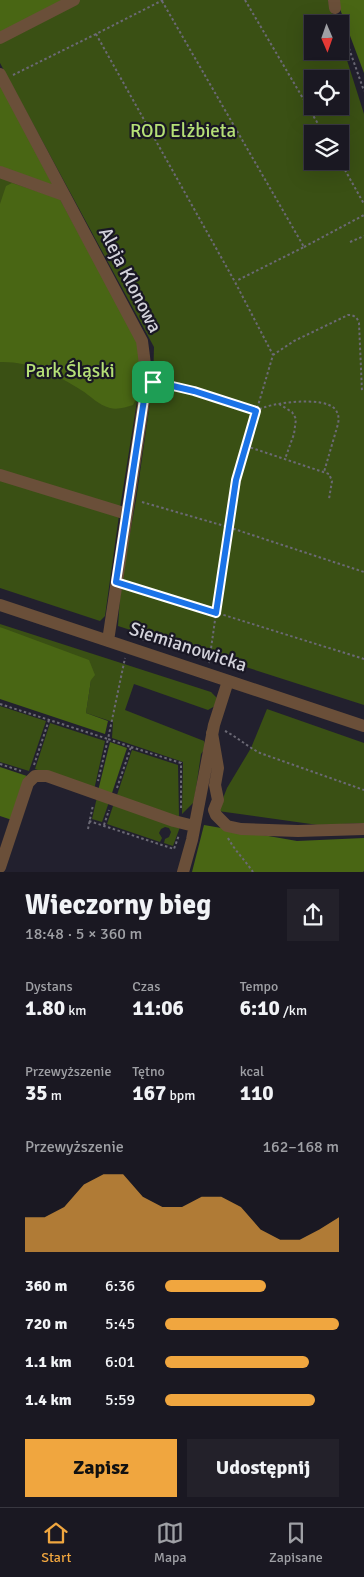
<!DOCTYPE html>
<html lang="pl">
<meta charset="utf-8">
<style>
body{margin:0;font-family:Signika,sans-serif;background:#23212a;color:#f1f3f6;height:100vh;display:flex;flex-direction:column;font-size:19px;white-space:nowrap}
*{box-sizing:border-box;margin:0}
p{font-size:16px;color:#9fa0a5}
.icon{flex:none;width:28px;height:28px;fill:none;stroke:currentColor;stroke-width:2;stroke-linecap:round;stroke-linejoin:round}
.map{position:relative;height:872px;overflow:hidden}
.details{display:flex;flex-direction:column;background:#1a1822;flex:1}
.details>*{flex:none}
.needle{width:32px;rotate:178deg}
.tools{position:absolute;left:304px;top:15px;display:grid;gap:10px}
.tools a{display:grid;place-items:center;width:45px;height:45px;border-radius:0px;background:#1a1822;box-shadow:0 5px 20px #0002,0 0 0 1px #383740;font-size:25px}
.pin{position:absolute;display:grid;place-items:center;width:42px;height:42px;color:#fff;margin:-21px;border-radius:10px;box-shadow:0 2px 8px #0006}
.round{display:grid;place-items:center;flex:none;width:52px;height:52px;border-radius:0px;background:#23212a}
.head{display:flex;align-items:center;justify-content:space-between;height:85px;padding:0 25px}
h1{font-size:28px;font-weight:700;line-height:38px}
.metrics{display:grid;grid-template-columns:repeat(3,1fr);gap:8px;height:85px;padding:5px 25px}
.metrics div{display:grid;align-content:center}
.metrics b{font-size:21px;font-weight:700}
.metrics small{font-size:14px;font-weight:400}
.metrics p{font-size:14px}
.chart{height:140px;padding:10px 25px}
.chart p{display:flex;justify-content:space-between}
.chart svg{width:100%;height:90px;margin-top:5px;fill:#f0a63f;opacity:.7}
.cta{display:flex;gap:10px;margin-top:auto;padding:10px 25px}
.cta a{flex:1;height:58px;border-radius:0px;background:#f0a63f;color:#111;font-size:20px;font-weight:700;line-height:58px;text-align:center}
.cta a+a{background:#23212a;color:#f1f3f6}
ul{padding:0 25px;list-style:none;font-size:16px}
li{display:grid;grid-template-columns:80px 60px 1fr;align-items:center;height:38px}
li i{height:12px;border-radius:6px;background:#f0a63f}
.menu{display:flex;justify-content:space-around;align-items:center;height:70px;border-top:1px solid #383740;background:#1a1822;font-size:14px;color:#9fa0a5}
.menu a{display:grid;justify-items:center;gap:2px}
.menu .active{color:#f0a63f}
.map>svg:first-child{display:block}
.green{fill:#3a5014;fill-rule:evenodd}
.forest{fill:#496614}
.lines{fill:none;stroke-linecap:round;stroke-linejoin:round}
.path{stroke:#6b6975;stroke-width:2;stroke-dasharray:2.5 2.5;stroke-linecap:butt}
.minor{stroke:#6a4f39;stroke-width:12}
.route-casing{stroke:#fff;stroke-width:10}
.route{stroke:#1a73e8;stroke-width:6}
.labels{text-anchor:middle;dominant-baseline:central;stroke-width:4.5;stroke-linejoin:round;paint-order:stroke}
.park-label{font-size:19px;fill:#b5e077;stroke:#191724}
.street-label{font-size:19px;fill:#d3d2db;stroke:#191724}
</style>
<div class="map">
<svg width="364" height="872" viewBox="0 0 364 872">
<rect width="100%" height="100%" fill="#22202e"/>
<!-- green -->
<path class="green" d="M 78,0 L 328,0 L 336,24 L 312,24 L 312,51 L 340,51 L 340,38 L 364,114 L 364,705 L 118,626 L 121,583 L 136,500 L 153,382 L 154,347 L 0,63 L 0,40 ZM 312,79 L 340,79 L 340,106 L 312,106 ZM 312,134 L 340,134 L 340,161 L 312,161 Z
M 0,85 L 138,395 L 120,508 L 105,616 L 100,621 L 0,588 Z
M 0,624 L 211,692 L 217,698 L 215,706 L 208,710 L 134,684 L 125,710 L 204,741 L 206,747 L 201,754 L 194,802 L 182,814 L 183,762 L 112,738 L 113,722 L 86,713 L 91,680 L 0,627 Z
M 0,706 L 46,721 L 29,771 L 0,762 Z
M 267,709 L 364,743 L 364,823 L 318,825 L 218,811 L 227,788 L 251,748 Z
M 50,723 L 105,741 L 94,790 L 35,769 Z
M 132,750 L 178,765 L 179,816 L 173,817 L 116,798 Z
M 97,797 L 109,802 L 102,822 L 92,819 Z
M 114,803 L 180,827 L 173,846 L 164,843 L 165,839 L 169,837 L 171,832 L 169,828 L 165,827 L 161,829 L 159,833 L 162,838 L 160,842 L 107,824 Z"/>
<!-- forest -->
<path class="forest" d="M 0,0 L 66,0 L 0,33 Z
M 338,0 L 364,0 L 364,73 L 337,1 Z
M 0,85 L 54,187 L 0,168 Z
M 12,183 L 60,199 L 138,343 L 142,370 L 138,395 L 133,405 C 126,407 118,410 110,408 C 98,405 91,396 81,390 C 58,375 28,361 0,362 L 0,204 L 6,186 Z
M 0,627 L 89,660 L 95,675 L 91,680 L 86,713 L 108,721 L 105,734 L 0,699 Z
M 110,742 L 127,748 L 111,796 L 98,791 Z
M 0,767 L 27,776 L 12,820 L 0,816 Z
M 204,825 L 297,841 L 364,838 L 364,871 L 363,872 L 192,872 Z"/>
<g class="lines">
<!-- path -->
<path class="path" d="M 163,0 L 96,34 L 235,282 L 273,355
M 245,0 L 324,134
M 162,1 L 304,247 L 236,281
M 339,20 L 364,91
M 13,75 L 96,34
M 340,161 L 364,204
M 350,242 L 364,236
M 304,247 L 364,215
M 159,383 L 194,391 L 256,411 C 270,402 324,396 335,409 C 339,414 339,419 338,424 L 324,472
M 279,404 L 292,412 L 296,419 L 294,434 L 285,459
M 246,446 L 329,474 L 332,481 L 329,499
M 142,502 L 228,527 L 364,572
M 128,585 L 364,659
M 142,639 L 190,653 L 199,658
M 209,663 L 228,527 L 236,480 L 273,355 L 294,341 L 348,315 C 354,315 357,317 359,323 L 362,392
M 0,704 L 108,739 L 98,781
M 225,731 C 237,737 248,747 260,753 L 364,790
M 131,747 L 181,763 L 181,810
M 0,764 L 21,771
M 34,765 L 49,720
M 117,788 L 131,747 L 108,739 L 125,658
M 89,821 L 174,849 L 179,835
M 104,825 L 109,810
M 88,829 L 93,805
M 228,838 C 235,851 245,860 253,872"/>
<!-- minor -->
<path class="minor" d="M 334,0 L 335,8
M 0,38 L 74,0
M 0,74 L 142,341 L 147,380 L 108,641
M 0,172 L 64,195
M 0,475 L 127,514
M 0,605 L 364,726
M 212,733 L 218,768 L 215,785 L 218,800 L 214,810 L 216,815 L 227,826 L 241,829 L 298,831 L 364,829
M 0,867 L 28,783 L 35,776 L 47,776 L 174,821 L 194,826
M 183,872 L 192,840 L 214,725 L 228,681"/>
</g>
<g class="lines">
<!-- route casing -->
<g class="route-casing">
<path id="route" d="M 147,380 L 194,391 L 256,411 L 236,480 L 216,613 L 116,582 Z"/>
</g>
<!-- route -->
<use href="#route" class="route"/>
</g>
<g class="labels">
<!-- park labels -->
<g class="park-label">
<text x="183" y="131">ROD Elżbieta</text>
<text x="70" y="371">Park Śląski</text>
</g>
<!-- street labels -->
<g class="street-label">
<text transform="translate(130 280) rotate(63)">Aleja Klonowa</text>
<text transform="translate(188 647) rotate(18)">Siemianowicka</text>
</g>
</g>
</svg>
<div class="tools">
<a><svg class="needle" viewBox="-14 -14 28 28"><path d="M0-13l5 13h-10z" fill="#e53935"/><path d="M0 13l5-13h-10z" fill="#9fa0a5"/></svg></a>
<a><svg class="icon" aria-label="locate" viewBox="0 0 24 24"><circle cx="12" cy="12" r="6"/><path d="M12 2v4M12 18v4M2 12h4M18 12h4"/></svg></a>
<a><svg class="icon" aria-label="layers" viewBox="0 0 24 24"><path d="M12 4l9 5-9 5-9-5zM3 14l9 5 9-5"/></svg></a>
</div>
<div class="pin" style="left:153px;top:382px;background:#1e9e55"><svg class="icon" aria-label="arrive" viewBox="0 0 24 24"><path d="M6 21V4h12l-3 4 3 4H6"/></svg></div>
</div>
<section class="details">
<div class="head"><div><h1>Wieczorny bieg</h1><p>18:48 · 5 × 360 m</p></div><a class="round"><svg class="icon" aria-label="share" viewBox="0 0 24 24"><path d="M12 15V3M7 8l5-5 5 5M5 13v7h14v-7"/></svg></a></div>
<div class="metrics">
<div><p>Dystans</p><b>1.80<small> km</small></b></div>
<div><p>Czas</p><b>11:06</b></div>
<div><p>Tempo</p><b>6:10<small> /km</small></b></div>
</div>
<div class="metrics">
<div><p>Przewyższenie</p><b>35<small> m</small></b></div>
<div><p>Tętno</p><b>167<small> bpm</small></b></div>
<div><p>kcal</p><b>110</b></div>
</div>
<div class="chart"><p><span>Przewyższenie</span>162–168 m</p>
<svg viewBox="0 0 160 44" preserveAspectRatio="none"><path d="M0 44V27L10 27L20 22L30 11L40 6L50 6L60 17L70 22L80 22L90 17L100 17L110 22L120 33L130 38L140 38L150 33L160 27V44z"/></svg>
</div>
<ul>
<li><b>360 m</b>6:36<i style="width:58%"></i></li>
<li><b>720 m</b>5:45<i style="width:100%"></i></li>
<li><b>1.1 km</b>6:01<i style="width:83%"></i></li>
<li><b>1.4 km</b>5:59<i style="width:86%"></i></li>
</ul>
<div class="cta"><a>Zapisz</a><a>Udostępnij</a></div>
</section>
<nav class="menu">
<a class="active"><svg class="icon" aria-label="home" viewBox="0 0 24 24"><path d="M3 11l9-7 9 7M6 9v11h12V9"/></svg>Start</a>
<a><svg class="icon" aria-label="map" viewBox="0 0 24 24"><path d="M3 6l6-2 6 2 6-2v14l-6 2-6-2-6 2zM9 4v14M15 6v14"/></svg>Mapa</a>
<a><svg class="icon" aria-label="saved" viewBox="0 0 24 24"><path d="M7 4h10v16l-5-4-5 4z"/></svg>Zapisane</a>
</nav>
